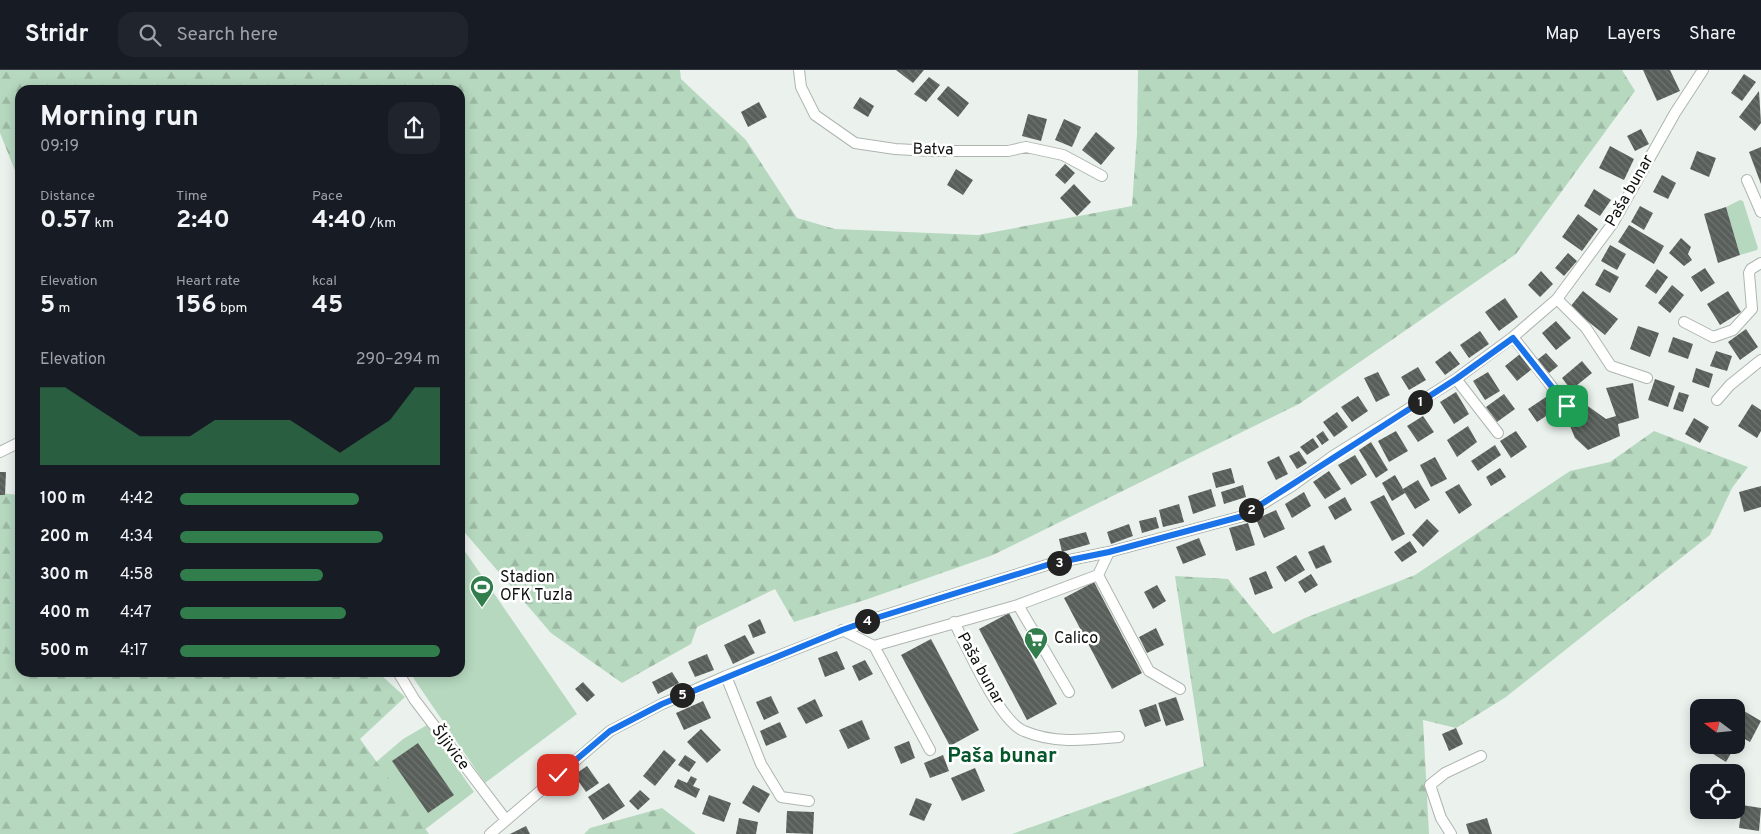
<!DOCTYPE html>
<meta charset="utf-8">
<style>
body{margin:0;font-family:Overpass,sans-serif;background:#20242c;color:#f1f3f6;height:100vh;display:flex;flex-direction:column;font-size:19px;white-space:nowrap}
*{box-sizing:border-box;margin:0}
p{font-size:16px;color:#9ea1a6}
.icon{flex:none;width:28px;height:28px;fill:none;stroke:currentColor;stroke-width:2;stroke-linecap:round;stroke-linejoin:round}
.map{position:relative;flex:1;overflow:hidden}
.drawer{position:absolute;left:15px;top:15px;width:450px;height:592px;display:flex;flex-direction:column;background:#171b24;border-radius:15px;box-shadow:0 2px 12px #0003}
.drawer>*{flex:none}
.needle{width:32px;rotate:286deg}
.controls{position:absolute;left:1690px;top:629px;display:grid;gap:10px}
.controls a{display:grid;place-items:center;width:55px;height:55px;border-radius:10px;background:#171b24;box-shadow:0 2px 12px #0003;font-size:25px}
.pin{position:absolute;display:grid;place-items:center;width:42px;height:42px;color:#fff;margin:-21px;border-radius:10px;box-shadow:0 2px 8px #0006}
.km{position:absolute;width:25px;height:25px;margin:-12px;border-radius:50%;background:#222;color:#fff;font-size:14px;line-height:25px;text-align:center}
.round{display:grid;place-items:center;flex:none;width:52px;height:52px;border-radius:15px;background:#20242c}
.head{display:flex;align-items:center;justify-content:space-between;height:85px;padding:0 25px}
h1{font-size:28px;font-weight:700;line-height:38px}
.figures{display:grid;grid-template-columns:repeat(3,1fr);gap:8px;height:85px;padding:5px 25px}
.figures div{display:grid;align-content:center}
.figures b{font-size:25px;font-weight:700}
.figures small{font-size:14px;font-weight:400}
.figures p{font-size:14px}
.chart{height:140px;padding:10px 25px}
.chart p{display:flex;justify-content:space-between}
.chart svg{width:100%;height:90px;margin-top:5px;fill:#317d4c;opacity:.7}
ul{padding:0 25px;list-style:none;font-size:16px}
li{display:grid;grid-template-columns:80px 60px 1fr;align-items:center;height:38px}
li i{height:12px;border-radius:6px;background:#317d4c}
header{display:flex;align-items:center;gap:30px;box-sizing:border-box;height:70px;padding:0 25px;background:#171b24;border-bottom:1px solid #363941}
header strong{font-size:24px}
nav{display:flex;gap:28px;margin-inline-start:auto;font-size:18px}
.search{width:350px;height:45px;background:#20242c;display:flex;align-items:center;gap:12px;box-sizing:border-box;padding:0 18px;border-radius:15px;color:#9ea1a6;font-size:19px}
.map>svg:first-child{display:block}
.green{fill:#b6d8bf}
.forest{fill:url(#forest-firs)}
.building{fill:url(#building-back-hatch)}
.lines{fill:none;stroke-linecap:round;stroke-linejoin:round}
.street-casing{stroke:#aeb5af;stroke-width:12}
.street{stroke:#fff;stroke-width:10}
.route-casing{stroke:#fff;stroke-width:10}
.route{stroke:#1a73e8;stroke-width:6}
.labels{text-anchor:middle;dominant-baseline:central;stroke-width:5;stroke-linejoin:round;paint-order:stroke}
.street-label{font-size:16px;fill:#0e100e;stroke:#fff}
.poi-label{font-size:16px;fill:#0e100e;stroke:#fff;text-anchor:start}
.district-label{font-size:21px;font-weight:bold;fill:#06562b;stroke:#fff}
</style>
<header>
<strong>Stridr</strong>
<div class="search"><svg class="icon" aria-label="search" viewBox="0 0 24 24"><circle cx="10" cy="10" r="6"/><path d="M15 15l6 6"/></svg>Search here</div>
<nav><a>Map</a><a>Layers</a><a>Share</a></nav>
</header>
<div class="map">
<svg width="1761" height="764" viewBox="0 0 1761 764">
<defs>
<pattern id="forest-firs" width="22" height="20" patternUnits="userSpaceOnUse" patternTransform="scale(1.25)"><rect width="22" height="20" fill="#b6d8bf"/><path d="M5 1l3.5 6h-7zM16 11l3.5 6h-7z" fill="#9bb8a3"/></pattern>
<pattern id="building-back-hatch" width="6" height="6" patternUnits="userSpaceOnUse" patternTransform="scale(1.25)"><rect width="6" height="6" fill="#585e59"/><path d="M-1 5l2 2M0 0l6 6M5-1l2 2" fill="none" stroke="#707470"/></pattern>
</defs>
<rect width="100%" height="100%" fill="#ebf2ed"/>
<!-- green -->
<path class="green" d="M 1740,130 L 1743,131 L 1758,178 L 1757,180 L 1740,185 L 1726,137 Z
M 460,474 L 577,644 L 485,713 L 410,603 L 460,602 Z
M 427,655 L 474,722 L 419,764 L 292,764 L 403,669 Z"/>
<!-- forest -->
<path class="forest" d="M 0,0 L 680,0 L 681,9 L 746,70 L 797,148 L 835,159 L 978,165 L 1132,136 L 1137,64 L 1138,0 L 1622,0 L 1635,21 L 1516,184 L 1299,334 L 993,485 L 868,529 L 794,552 L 775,519 L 697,557 L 691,574 L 622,613 L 551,563 L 460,457 L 460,20 L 20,20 L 20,113 L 0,63 Z
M 1654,361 L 1748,397 L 1732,418 L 1710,465 L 1506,627 L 1456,658 L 1423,650 L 1429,764 L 1012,764 L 1204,696 L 1175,506 L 1228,509 L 1273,564 L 1305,548 L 1415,505 L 1570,401 L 1610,392 Z
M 0,423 L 20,425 L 20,602 L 379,603 L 405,627 L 360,669 L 429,764 L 0,764 Z
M 662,738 L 696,764 L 584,764 L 590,758 Z"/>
<!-- building -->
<path class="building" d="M 896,0 L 924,0 L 913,13 Z
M 1643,0 L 1670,0 L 1680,21 L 1657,31 Z
M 1744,4 L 1756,12 L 1742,31 L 1731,23 Z
M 929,7 L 940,15 L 926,32 L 914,24 Z
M 948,16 L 969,33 L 958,47 L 937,29 Z
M 1759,21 L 1761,53 L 1755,61 L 1739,47 Z
M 860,27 L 874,36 L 868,47 L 853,38 Z
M 759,32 L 767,47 L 748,57 L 741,42 Z
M 1028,44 L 1047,49 L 1041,71 L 1022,66 Z
M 1064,49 L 1081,57 L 1072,77 L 1055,70 Z
M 1641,59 L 1649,74 L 1635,81 L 1627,66 Z
M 1096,62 L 1115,78 L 1101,95 L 1082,80 Z
M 1610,76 L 1634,89 L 1624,110 L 1599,98 Z
M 1761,77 L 1761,114 L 1749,82 Z
M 1697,81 L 1716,88 L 1709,107 L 1690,99 Z
M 1065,94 L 1075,103 L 1065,114 L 1055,105 Z
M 956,99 L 973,110 L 963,125 L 947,115 Z
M 1662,105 L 1676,113 L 1668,129 L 1653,122 Z
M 1074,114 L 1091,132 L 1077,146 L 1060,128 Z
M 1594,119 L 1611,130 L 1600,146 L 1584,136 Z
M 1640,136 L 1653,143 L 1644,160 L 1631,152 Z
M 1726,137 L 1740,185 L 1718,193 L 1704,144 Z
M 1578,144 L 1598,159 L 1582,181 L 1562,167 Z
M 1629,155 L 1664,176 L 1654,194 L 1618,172 Z
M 1681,168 L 1691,177 L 1688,184 L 1692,190 L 1684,196 L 1669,183 Z
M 1610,175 L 1626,184 L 1617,200 L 1601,191 Z
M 1568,183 L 1577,191 L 1564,206 L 1555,198 Z
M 1705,198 L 1715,213 L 1701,222 L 1691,207 Z
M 1604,199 L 1619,207 L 1610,223 L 1595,215 Z
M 1657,199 L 1668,207 L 1656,224 L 1645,216 Z
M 1541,201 L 1553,214 L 1540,227 L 1528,215 Z
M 1672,215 L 1684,225 L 1670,243 L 1658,233 Z
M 1583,221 L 1618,249 L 1605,265 L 1570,237 Z
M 1728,221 L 1741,242 L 1720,255 L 1707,234 Z
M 1505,228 L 1518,247 L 1499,261 L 1485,242 Z
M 1556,251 L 1571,268 L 1556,280 L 1542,263 Z
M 1638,256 L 1659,263 L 1650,287 L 1630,279 Z
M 1746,259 L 1758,277 L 1740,290 L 1728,272 Z
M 1480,261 L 1489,274 L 1469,288 L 1460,275 Z
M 1673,267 L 1693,274 L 1688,289 L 1668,282 Z
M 1450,281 L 1460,294 L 1445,305 L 1435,292 Z
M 1716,281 L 1732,286 L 1727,301 L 1710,296 Z
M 1546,283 L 1558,296 L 1549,303 L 1537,290 Z
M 1520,284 L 1532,299 L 1517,311 L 1505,296 Z
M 1582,291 L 1592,303 L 1571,320 L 1562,308 Z
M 1418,297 L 1426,310 L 1409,320 L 1401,307 Z
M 1696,298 L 1713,304 L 1709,318 L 1692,312 Z
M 1378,302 L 1390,325 L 1376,332 L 1364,308 Z
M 1488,302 L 1500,321 L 1485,330 L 1473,311 Z
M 1655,309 L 1675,316 L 1668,337 L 1648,330 Z
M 1633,313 L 1639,348 L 1618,354 L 1620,366 L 1588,380 L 1575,368 L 1568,351 L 1585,334 L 1606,349 L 1616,346 L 1606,318 Z
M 1456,322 L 1469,344 L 1454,354 L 1440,332 Z
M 1679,322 L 1689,325 L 1683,342 L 1673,339 Z
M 1504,324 L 1515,339 L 1497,352 L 1486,337 Z
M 1358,326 L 1368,341 L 1352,352 L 1341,337 Z
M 1546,327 L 1555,340 L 1537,352 L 1528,339 Z
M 1752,334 L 1761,340 L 1761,361 L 1757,368 L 1738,356 Z
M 1337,342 L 1348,357 L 1334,367 L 1323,352 Z
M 1423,346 L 1434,362 L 1418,372 L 1407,356 Z
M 1694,348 L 1709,357 L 1700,373 L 1685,364 Z
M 1468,356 L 1477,372 L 1457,387 L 1447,370 Z
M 1323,361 L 1329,370 L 1322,375 L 1316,366 Z
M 1396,361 L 1408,381 L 1389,392 L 1378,371 Z
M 1516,361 L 1527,377 L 1511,388 L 1500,371 Z
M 1313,368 L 1319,377 L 1307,385 L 1300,377 Z
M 1371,372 L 1388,400 L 1376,408 L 1359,380 Z
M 1495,375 L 1501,385 L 1478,401 L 1471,391 Z
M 1299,381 L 1307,393 L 1297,399 L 1289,386 Z
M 1355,385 L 1367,405 L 1351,415 L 1338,395 Z
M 1279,386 L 1288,404 L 1276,410 L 1267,392 Z
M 1435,387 L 1447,409 L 1431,417 L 1420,395 Z
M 1231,398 L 1235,413 L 1216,418 L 1212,403 Z
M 1500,398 L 1506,407 L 1491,416 L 1486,407 Z
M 1329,401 L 1341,419 L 1325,429 L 1313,412 Z
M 0,402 L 6,402 L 5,425 L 0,425 Z
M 1395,405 L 1403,419 L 1418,410 L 1430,430 L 1415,439 L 1405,423 L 1392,431 L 1382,413 Z
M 1459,414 L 1472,435 L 1459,444 L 1445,422 Z
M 1243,415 L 1246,427 L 1224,434 L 1221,422 Z
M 1761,416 L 1761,437 L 1744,442 L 1739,422 Z
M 1211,419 L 1216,436 L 1193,444 L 1188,426 Z
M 1304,422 L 1311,436 L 1292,448 L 1285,434 Z
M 1384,425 L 1405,464 L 1392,471 L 1370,432 Z
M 1345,427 L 1352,440 L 1335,450 L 1328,437 Z
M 1179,434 L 1184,452 L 1163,457 L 1159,440 Z
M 1276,440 L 1285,459 L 1264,468 L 1256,449 Z
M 1156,447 L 1159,458 L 1142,463 L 1139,451 Z
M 1427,449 L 1439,461 L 1423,477 L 1412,465 Z
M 1248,453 L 1255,475 L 1236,481 L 1229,458 Z
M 1129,454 L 1133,466 L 1111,474 L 1107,462 Z
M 1086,462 L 1090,474 L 1062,482 L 1059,469 Z
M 1199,468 L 1206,485 L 1183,494 L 1176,477 Z
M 1410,471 L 1417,482 L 1402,492 L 1394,482 Z
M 1324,475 L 1332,492 L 1316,499 L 1308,482 Z
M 1296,485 L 1305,500 L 1285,512 L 1276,497 Z
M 1266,501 L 1273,518 L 1255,525 L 1249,508 Z
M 1311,504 L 1318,515 L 1305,523 L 1298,512 Z
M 1094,512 L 1142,603 L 1112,619 L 1064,528 Z
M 1157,515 L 1166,531 L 1153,539 L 1144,522 Z
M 1009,543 L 1057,634 L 1027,650 L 979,559 Z
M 760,549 L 766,563 L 753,568 L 748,555 Z
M 1156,558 L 1164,575 L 1147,583 L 1139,567 Z
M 745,565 L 755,583 L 733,594 L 724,575 Z
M 931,569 L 979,660 L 950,676 L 901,585 Z
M 837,581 L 845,599 L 825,607 L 818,588 Z
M 707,584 L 714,600 L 695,607 L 688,592 Z
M 865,590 L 873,604 L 859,611 L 852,596 Z
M 672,602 L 679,613 L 658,624 L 652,612 Z
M 583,612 L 595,625 L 587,632 L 575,619 Z
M 771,626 L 779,643 L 764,650 L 756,632 Z
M 1176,627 L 1184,650 L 1166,656 L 1158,633 Z
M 815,629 L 823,646 L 806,654 L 797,638 Z
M 703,631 L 711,648 L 684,660 L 676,643 Z
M 1156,634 L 1161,651 L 1145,657 L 1139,640 Z
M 1744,641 L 1761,651 L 1750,672 L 1736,664 L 1736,654 Z
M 862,650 L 870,669 L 848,679 L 839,660 Z
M 780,652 L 787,667 L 766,676 L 760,661 Z
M 1456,658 L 1463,674 L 1449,681 L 1442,664 Z
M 701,659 L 721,680 L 707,693 L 687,672 Z
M 909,671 L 915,688 L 901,694 L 894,677 Z
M 418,673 L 454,725 L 428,743 L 392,691 Z
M 1714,675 L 1733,675 L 1735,676 L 1726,692 L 1710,682 Z
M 664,680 L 676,690 L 655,716 L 643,706 Z
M 685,685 L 696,692 L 689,702 L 678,695 Z
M 943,685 L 949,701 L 930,708 L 924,693 Z
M 587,696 L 599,713 L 586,722 L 574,705 Z
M 975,698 L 985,721 L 962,731 L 951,708 Z
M 691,706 L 697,709 L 693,716 L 700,719 L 696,728 L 674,717 L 678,709 L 687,713 Z
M 609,713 L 625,736 L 603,750 L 588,727 Z
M 753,715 L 770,724 L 759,743 L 742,733 Z
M 640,720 L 650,729 L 638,740 L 629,731 Z
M 709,725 L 731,733 L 724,752 L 702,744 Z
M 916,728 L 932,734 L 924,751 L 909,745 Z
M 1742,735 L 1761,738 L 1759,761 L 1739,758 Z
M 787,741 L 814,742 L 813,764 L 786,763 Z
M 739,748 L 758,752 L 756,764 L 736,764 Z
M 1487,748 L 1492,764 L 1469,764 L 1466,754 Z
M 526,756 L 530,764 L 510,764 Z"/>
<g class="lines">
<!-- street casing -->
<g class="street-casing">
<path id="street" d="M 799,0 L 801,17 L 815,45 L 855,73 L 895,79 L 931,81 L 1008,81 L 1026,77 L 1063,85 L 1102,106
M 1747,110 L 1761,142
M 1557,229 L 1586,258 L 1611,296 L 1647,308
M 1684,252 L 1713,267 L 1733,260 L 1752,239 L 1749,203 L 1751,199 L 1761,193
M 1513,267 L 1567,336
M 1456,309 L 1498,363
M 1717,330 L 1730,315 L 1761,290
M 0,382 L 20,372
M 1098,505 L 1149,601 L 1180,619
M 1018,535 L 1069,622
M 954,552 C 967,577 999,651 1024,661 C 1054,674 1086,670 1119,667
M 842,560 L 874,576 L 1018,535 L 1098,505 L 1109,482
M 874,576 L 930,680
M 398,602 L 414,629 L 506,750
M 726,606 L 761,694 L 781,727 L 809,731
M 490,764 L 610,661 L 662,634 L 726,606 L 876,548 L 1050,494 L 1109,482 L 1243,446 L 1292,416 L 1333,386 L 1456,309 L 1513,267 L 1557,229 L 1613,153 L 1675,43 L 1703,0
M 1451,764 L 1441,748 L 1430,715 L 1445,703 L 1481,686"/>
</g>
<!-- street -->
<use href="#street" class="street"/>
</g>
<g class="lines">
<!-- route casing -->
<g class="route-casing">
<path id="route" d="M 558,705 L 610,661 L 662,634 L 842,560 L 876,548 L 1050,494 L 1109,482 L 1243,446 L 1456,309 L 1513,268 L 1567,336"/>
</g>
<!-- route -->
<use href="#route" class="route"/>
</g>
<!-- icons -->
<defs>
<g id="stadium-pin" transform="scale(1.25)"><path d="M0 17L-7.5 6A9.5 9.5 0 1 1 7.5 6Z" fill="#317d4c" stroke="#fff"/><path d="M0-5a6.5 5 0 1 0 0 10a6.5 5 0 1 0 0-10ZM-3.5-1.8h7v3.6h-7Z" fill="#fff"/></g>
<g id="supermarket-pin" transform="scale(1.25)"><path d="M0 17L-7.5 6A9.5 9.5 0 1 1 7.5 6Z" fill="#317d4c" stroke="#fff"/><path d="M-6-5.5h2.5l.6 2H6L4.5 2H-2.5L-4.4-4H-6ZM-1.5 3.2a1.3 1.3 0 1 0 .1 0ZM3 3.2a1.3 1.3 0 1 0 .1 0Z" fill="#fff"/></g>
</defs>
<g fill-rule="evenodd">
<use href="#stadium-pin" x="482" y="517"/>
<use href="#supermarket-pin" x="1036" y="569"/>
</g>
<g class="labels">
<!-- street labels -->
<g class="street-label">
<text transform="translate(933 80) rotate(1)">Batva</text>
<text transform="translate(1630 121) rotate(-60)">Paša bunar</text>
<text transform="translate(980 599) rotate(61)">Paša bunar</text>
<text transform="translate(450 678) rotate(53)">Šljivice</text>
</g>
<!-- poi labels -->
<g class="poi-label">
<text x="500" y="508">Stadion<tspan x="500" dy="18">OFK Tuzla</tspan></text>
<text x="1054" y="569">Calico</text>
</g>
<!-- district labels -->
<g class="district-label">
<text x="1002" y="686">Paša bunar</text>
</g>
</g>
</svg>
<div class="controls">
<a><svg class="needle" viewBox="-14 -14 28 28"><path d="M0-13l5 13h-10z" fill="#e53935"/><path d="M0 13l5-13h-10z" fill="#9ea1a6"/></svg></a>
<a><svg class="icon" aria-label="locate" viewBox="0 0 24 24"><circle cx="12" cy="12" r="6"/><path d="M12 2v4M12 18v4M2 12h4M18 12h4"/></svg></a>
</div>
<div class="pin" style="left:1567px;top:336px;background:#1e9e55"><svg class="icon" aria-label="arrive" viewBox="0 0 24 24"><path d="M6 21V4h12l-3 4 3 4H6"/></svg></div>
<div class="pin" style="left:558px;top:705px;background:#d93025"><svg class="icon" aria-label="check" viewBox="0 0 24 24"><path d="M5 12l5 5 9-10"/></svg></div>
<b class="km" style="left:1420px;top:332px">1</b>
<b class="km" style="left:1251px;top:440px">2</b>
<b class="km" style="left:1059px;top:493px">3</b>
<b class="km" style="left:867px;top:551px">4</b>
<b class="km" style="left:682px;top:625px">5</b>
<section class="drawer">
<div class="head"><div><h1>Morning run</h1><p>09:19</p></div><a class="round"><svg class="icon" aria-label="share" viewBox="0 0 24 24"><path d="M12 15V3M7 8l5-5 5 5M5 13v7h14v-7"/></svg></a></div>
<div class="figures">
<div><p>Distance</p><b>0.57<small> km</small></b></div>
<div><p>Time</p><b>2:40</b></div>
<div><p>Pace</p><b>4:40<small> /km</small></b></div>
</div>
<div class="figures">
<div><p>Elevation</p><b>5<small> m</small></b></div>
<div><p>Heart rate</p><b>156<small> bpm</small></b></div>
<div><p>kcal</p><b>45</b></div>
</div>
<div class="chart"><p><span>Elevation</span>290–294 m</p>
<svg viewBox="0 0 160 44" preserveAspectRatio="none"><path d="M0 44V6L10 6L20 14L30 22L40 30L50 30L60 30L70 22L80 22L90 22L100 22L110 30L120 38L130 30L140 22L150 6L160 6V44z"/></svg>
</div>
<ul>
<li><b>100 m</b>4:42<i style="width:69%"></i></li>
<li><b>200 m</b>4:34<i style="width:78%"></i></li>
<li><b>300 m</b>4:58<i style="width:55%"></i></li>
<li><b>400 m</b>4:47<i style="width:64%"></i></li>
<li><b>500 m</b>4:17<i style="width:100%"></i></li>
</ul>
</section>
</div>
